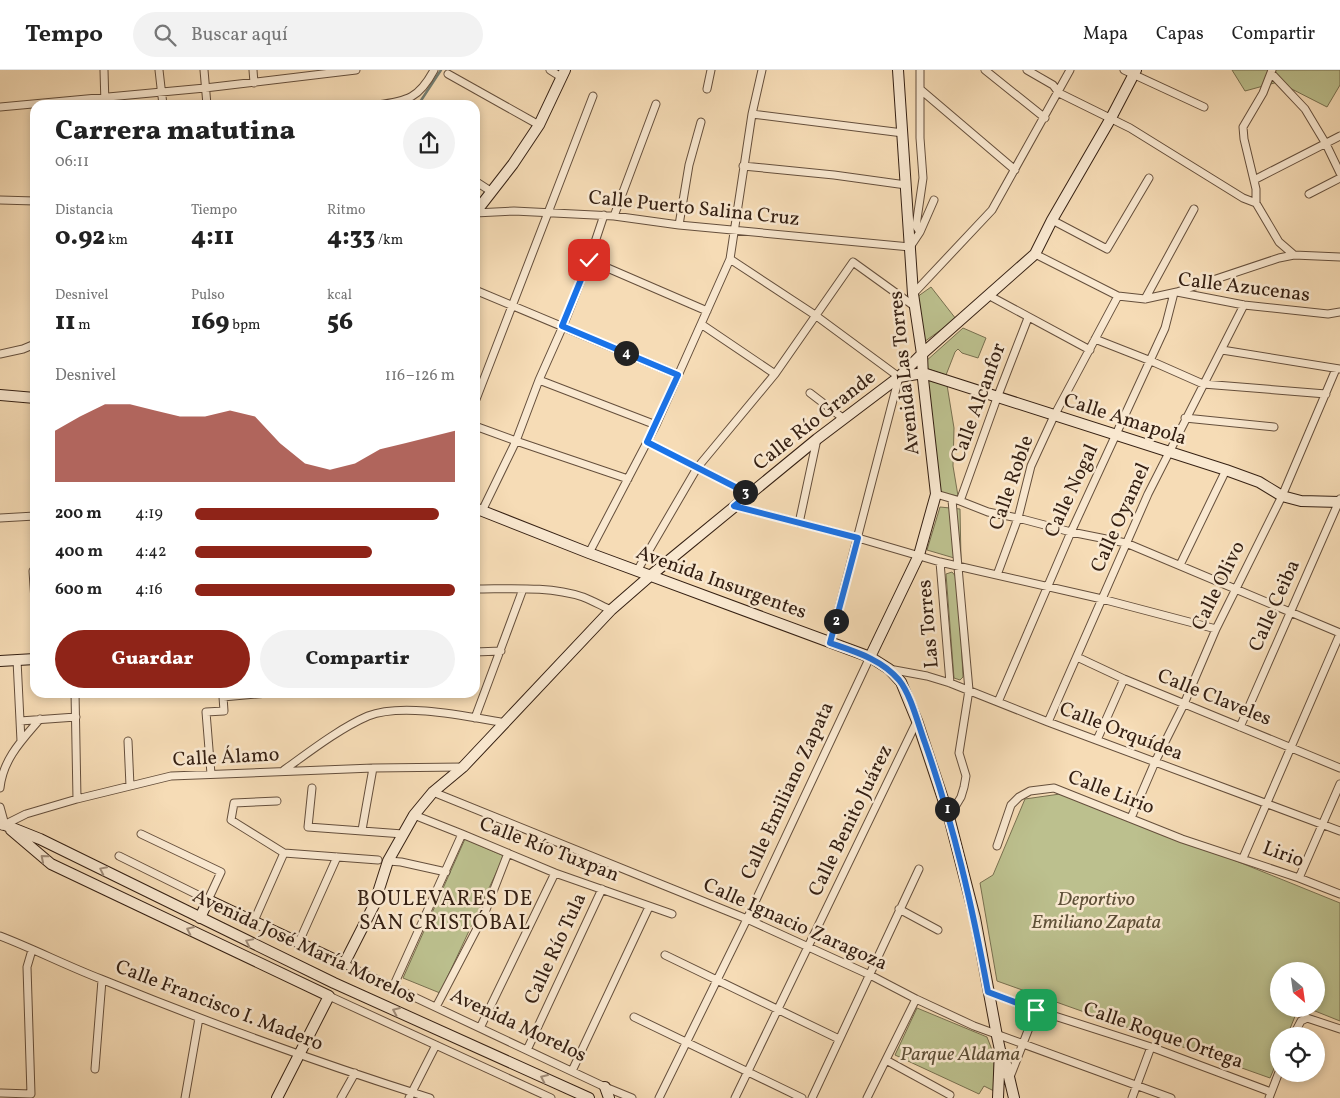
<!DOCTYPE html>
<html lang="es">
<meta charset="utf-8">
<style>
body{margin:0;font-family:Vollkorn,serif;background:#f2f2f2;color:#222;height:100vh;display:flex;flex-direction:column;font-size:19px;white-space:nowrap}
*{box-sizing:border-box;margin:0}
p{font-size:16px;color:#767676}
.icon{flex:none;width:28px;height:28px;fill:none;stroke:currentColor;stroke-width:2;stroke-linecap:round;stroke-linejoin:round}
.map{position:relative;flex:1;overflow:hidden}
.panel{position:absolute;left:30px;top:30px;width:450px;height:598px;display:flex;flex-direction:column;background:#fff;border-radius:15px;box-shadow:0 2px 8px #0003}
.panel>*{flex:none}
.needle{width:32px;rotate:151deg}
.controls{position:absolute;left:1270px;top:892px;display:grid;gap:10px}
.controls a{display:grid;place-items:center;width:55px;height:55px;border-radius:50%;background:#fff;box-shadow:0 2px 8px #0003;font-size:25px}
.pin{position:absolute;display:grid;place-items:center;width:42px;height:42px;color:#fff;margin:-21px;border-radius:10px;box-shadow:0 2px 8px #0006}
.km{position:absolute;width:25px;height:25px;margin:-12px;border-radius:50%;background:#222;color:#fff;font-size:14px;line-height:25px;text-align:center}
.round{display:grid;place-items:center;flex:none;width:52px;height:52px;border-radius:26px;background:#f2f2f2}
.headline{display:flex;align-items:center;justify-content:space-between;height:85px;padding:0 25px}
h1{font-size:28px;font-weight:800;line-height:38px}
.figures{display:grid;grid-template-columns:repeat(3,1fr);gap:8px;height:85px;padding:5px 25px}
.figures div{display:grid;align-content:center}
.figures b{font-size:25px;font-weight:800}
.figures small{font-size:14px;font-weight:400}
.figures p{font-size:14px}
.chart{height:140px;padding:10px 25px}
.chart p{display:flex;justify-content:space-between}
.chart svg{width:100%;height:90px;margin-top:5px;fill:#8f2418;opacity:.7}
.primary-button{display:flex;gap:10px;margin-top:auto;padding:10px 25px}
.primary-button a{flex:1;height:58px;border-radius:30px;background:#8f2418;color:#fff;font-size:20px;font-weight:800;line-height:58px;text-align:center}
.primary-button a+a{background:#f2f2f2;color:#222}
ul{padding:0 25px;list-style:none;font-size:16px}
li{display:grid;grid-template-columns:80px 60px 1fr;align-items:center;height:38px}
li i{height:12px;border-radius:6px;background:#8f2418}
header{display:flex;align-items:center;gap:30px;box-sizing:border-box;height:70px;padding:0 25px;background:#fff;border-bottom:1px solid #e0e0e0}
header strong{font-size:24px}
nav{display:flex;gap:28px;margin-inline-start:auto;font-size:18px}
.search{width:350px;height:45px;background:#f2f2f2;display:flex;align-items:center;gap:12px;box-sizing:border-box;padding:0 18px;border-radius:28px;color:#767676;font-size:19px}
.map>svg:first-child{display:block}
.green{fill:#bcc08e;stroke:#787050}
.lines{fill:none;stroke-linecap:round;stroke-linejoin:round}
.stream{stroke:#737d72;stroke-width:2.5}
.street-casing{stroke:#654f3c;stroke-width:9}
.secondary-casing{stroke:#352013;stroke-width:12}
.street{stroke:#f9e8d0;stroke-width:7}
.secondary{stroke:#f9e8d0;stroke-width:10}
.oneway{stroke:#a18e7b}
.route-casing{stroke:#fff;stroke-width:10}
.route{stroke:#1a73e8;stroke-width:6}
.labels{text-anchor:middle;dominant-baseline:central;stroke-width:5;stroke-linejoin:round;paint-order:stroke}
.street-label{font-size:20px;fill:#352013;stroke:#f9e8d0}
.park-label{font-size:20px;font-style:italic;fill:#5e5038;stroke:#f9e8d0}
.neighbourhood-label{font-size:21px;letter-spacing:1px;fill:#352013;stroke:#f9e8d0}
</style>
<header>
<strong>Tempo</strong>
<div class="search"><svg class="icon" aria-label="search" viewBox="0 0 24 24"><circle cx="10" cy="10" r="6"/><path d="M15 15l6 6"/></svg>Buscar aquí</div>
<nav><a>Mapa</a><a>Capas</a><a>Compartir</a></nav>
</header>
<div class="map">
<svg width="1340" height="1028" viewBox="0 0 1340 1028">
<rect width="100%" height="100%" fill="#f6dcb6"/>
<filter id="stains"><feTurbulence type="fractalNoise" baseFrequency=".004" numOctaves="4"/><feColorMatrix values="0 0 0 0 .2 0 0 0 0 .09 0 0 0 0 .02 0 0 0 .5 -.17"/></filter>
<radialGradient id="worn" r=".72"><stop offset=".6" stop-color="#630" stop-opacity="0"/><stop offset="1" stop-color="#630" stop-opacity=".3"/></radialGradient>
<!-- green -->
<path class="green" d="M 1232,0 L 1340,0 L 1340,15 L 1327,37 L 1278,12 L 1245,21 Z
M 931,217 L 956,249 L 924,272 C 924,257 919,242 917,227 Z
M 963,258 L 986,268 L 978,288 L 962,283 L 958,279 L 955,282 L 946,305 L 928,299 L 925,292 Z
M 925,310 L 947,315 L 954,358 L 953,396 L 958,426 L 940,423 Z
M 940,437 L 960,439 L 961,490 L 927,480 Z
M 952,502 L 958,509 L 963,607 L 960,610 L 954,608 L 946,504 Z
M 1060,724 L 1130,748 L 1340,833 L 1340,951 L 1310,939 L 1316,939 L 1316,901 L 1279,901 L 1279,939 L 1298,939 L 1287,966 L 1279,966 L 1279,987 L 1270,1008 L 997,911 L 980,813 L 993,805 L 1025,729 Z
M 465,769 L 504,786 L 440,923 L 403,908 Z
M 917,938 L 987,967 L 994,985 L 994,1021 L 984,1016 L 979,1024 L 895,985 Z"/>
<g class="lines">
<!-- stream -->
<path class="stream" d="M 418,35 L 441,0"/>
<!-- street casing -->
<g class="street-casing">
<path id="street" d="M 104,0 L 105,35
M 159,0 L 163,35
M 204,0 L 207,35
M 253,0 L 254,13
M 550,0 L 561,7
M 985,0 L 1045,48
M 1027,0 L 1053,15 L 1059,23 L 1130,58 L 1243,128 L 1256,133 L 1279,172 L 1294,185
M 1124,0 L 1204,37
M 1271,3 L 1305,39 L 1326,74 L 1340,103
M 448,4 L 539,55
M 707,19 L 711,0
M 921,20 L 1015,100
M 377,35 C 408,31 419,28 434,0
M 0,37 L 205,18 L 356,0
M 752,44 L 903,63
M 743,96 L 834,105 L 906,115
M 1254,110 L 1340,66
M 475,111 L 492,122
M 1309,124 L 1340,108
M 0,130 L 35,131
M 1256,133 L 1256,119 L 1244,69 L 1243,57 L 1263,23 L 1272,0
M 475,143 L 514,141 L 614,146 L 679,155 L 910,177 L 920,162 L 916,156 L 923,108 L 920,68 L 920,0
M 614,146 L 656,34
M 1052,150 L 1107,179 L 1149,108
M 679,155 L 689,95 L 701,52
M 920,162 L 934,130
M 1035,184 L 1118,226 L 1145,229 L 1177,222 L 1244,235 L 1328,244 L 1340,242
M 730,189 L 815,245 L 899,307 L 830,573
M 589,190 L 707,241
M 475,220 L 678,305
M 1177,222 L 1279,188 L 1294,185 L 1340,187
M 913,224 L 992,140 L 1070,0
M 988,225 L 1090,280
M 1145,229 L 1194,139
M 701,254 L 775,304
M 1095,269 L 1151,291 L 1203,314 L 1326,324
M 1222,280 L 1340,299
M 0,284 L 23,279 L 35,274
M 539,310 L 656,355
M 810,323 L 844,349
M 475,332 L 593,26
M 1185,348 L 1274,357
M 475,356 L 516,371 L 628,409
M 647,372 L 749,424
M 936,424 L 960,431 L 988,442 L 1018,448 L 1071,462 L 1126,473 L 1340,563
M 960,431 L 997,328 L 1028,248
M 734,436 L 858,468 L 940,492 L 1102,529 L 1216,559
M 482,441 L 516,371 L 539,310 L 563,256 L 589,190 L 604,145
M 0,448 L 35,446
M 799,453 L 817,369
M 589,483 L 656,355 L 730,189 L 752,44 L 762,0
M 940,492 L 950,613
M 1180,495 L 1226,400
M 35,501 L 33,501 L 35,531
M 637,501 L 697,398 L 775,304 L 853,192 L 914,236
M 997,505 L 1018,448 L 1031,396 L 1054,346 L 1118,226
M 475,519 C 511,519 549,516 583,527 C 593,531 602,536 611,540
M 475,582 L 501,581
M 1077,587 L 1124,609 L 1340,698
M 17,590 L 21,671
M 889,599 L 927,606 L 950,613 L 1048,652 L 1340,761
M 75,622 L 77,729
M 199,622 L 199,623
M 998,632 L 1071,462 L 1165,258 L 1174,223
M 475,648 L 523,519
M 20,651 L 76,647
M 1048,652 L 1148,424 L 1244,235
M 1240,657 L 1340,429
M 1097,670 L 1124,609
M 128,671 L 130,716
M 284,700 C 309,682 340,658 368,646 C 403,632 469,647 506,653
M 211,704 L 206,642 L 224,641 L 223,627 L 280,622
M 0,718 C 3,689 22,670 40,649
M 312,718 L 308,757 L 403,764
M 433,722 L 747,849 L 870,905 L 916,929 L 974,956 L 1171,1028
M 277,731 L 234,733 L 231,750 L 284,783 L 378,790
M 0,737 L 5,755
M 414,745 L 462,764 L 555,803 L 672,844
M 949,747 L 961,727 L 964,717 L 966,706 L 959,683 L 969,620 L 952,430
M 1131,748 L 1155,692 L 1184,634 L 1216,559 L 1282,426 L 1336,299
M 2,756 L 26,744 L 77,729 L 171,706 L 373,698 L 463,697
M 362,760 L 373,698
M 997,776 L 1011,735 L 1019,727 L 1030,721 L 1054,718 L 1182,769 L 1299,808 L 1340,824
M 119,786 L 208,830 L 221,802 L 141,764
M 1243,788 L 1340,564
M 388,791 L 401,792 L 446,802
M 1299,808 L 1340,714
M 899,839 L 938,860
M 254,851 L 284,783
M 0,866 C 34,879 67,896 101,909 C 209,953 319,993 430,1028
M 299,872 L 337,787
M 665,885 L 839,969
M 344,894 L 605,1017 L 632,1028
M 393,917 L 462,764
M 988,922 L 1036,940 L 1151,977 L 1271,1022
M 329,926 L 551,1028
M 436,937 L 484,845 L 508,783
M 634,947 L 802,1028
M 480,958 L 555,803
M 1293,966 L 1301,951 L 1307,948 L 1340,959
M 527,980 L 602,819
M 886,990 L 950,1025
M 95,999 L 102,910
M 572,1001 L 649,837
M 1010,1007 L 1036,940
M 1,1023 L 31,1024 L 27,897 L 32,880
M 185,1028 L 199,948
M 341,1028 L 355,1003
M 409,1028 L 436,975
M 659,1028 L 747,849 L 870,587
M 735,1028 L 917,651
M 812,1028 L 919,799
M 867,1028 L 916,929
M 1132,1028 L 1151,977
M 1269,1028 L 1279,1002"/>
</g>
<!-- secondary casing -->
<g class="secondary-casing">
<path id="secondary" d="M 475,143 L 513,94 L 539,55 L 565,0
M 899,307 L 923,303 L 1226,400 L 1259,412 L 1282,426 L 1301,431 L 1340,432
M 0,325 L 35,328
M 475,438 L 589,483 L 870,587 L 889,599 L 901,612 L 917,651 L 949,747 L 975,848 L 997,966 L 1000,980 L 998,1028
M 870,587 L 919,485 L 936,424 L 923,309 L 922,284 L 913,224 L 898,0
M 0,591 L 35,589
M 0,753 L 40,769 L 334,913 L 589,1028
M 11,760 L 51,794 L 329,926 L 277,1028
M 200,848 L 208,830 L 344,894 L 374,835 L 388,791 L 414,745 L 433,722 L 463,697 L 611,540 L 650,506 L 817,369 L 899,307 L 922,284 L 1035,184 L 1052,150 L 1111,48 L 1136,0
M 1000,980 L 1005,990 L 1014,1028
M 605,1017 L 609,1028"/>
</g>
<!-- street -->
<use href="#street" class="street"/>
<!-- secondary -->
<use href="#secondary" class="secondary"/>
</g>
<!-- one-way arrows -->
<defs><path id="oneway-chevron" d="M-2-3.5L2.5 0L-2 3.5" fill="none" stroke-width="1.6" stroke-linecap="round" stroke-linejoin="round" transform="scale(1.25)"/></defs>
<g class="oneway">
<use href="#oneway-chevron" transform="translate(44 788) rotate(-140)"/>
<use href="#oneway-chevron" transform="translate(103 800) rotate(-154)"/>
<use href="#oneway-chevron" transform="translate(190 860) rotate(-155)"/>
<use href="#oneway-chevron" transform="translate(249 872) rotate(-154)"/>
<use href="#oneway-chevron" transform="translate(396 941) rotate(-156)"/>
<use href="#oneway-chevron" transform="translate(544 1008) rotate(-155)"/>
</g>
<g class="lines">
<!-- route casing -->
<g class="route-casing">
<path id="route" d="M 589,190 L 562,256 L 678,305 L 647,372 L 749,424 L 734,436 L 858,468 L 830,573 C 856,582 881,589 899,610 C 911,625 918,654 925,673 C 954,756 972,835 988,922 L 1036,940"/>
</g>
<!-- route -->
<use href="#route" class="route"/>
</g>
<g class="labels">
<!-- street labels -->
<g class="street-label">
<text transform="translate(694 139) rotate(6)">Calle Puerto Salina Cruz</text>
<text transform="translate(1244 218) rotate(7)">Calle Azucenas</text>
<text transform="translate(905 303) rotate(-96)">Avenida Las Torres</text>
<text transform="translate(979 333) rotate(-70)">Calle Alcanfor</text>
<text transform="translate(1125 350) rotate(18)">Calle Amapola</text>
<text transform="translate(815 351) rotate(-38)">Calle Río Grande</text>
<text transform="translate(1012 413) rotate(-71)">Calle Roble</text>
<text transform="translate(1072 421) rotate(-65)">Calle Nogal</text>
<text transform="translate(1121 448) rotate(-66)">Calle Oyamel</text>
<text transform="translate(721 513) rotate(20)">Avenida Insurgentes</text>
<text transform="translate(1219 516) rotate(-64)">Calle Olivo</text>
<text transform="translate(1275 536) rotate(-66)">Calle Ceiba</text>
<text transform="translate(929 554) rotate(-95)">Las Torres</text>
<text transform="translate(1214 628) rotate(22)">Calle Claveles</text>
<text transform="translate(1121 662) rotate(21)">Calle Orquídea</text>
<text transform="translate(226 688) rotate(-3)">Calle Álamo</text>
<text transform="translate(788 721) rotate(-65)">Calle Emiliano Zapata</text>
<text transform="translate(1111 723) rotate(21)">Calle Lirio</text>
<text transform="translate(851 751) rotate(-64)">Calle Benito Juárez</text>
<text transform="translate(549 780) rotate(21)">Calle Río Tuxpan</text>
<text transform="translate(1283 785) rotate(20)">Lirio</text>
<text transform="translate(795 855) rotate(24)">Calle Ignacio Zaragoza</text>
<text transform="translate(304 877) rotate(25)">Avenida José María Morelos</text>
<text transform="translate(556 879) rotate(-65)">Calle Río Tula</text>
<text transform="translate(219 936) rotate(21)">Calle Francisco I. Madero</text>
<text transform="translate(518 956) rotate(25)">Avenida Morelos</text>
<text transform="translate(1163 966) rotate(19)">Calle Roque Ortega</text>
</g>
<!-- park labels -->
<g class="park-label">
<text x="1096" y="830">Deportivo<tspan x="1096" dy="23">Emiliano Zapata</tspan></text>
<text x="960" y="985">Parque Aldama</text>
</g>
<!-- neighbourhood labels -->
<g class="neighbourhood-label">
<text x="445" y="829">BOULEVARES DE<tspan x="445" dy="24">SAN CRISTÓBAL</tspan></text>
</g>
</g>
<rect width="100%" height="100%" filter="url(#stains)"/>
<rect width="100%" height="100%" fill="url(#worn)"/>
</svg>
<div class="controls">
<a><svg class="needle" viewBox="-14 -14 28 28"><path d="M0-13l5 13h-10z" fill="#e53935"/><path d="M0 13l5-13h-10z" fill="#767676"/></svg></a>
<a><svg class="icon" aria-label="locate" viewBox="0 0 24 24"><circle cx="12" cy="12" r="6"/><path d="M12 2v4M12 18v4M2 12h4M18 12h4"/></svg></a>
</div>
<div class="pin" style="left:1036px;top:940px;background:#1e9e55"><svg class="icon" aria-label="arrive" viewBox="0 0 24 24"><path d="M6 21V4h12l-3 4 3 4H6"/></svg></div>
<div class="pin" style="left:589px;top:190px;background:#d93025"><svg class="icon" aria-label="check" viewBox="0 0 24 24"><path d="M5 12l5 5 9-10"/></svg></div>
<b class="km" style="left:947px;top:739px">1</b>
<b class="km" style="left:836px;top:551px">2</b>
<b class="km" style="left:745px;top:422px">3</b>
<b class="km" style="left:626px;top:283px">4</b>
<section class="panel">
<div class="headline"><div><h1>Carrera matutina</h1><p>06:11</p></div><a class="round"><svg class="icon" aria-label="share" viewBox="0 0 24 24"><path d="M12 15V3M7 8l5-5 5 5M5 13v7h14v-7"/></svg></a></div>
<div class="figures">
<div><p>Distancia</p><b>0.92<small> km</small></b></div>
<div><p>Tiempo</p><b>4:11</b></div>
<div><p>Ritmo</p><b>4:33<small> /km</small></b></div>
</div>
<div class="figures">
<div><p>Desnivel</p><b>11<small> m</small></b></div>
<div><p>Pulso</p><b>169<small> bpm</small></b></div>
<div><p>kcal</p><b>56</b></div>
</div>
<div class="chart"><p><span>Desnivel</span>116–126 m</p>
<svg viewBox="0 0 160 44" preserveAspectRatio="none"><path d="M0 44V19L10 12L20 6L30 6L40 9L50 12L60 12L70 9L80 12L90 25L100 35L110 38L120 35L130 28L140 25L150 22L160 19V44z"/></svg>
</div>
<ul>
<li><b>200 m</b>4:19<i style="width:94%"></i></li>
<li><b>400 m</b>4:42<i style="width:68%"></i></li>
<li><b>600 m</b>4:16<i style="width:100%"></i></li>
</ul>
<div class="primary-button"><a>Guardar</a><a>Compartir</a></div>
</section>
</div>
